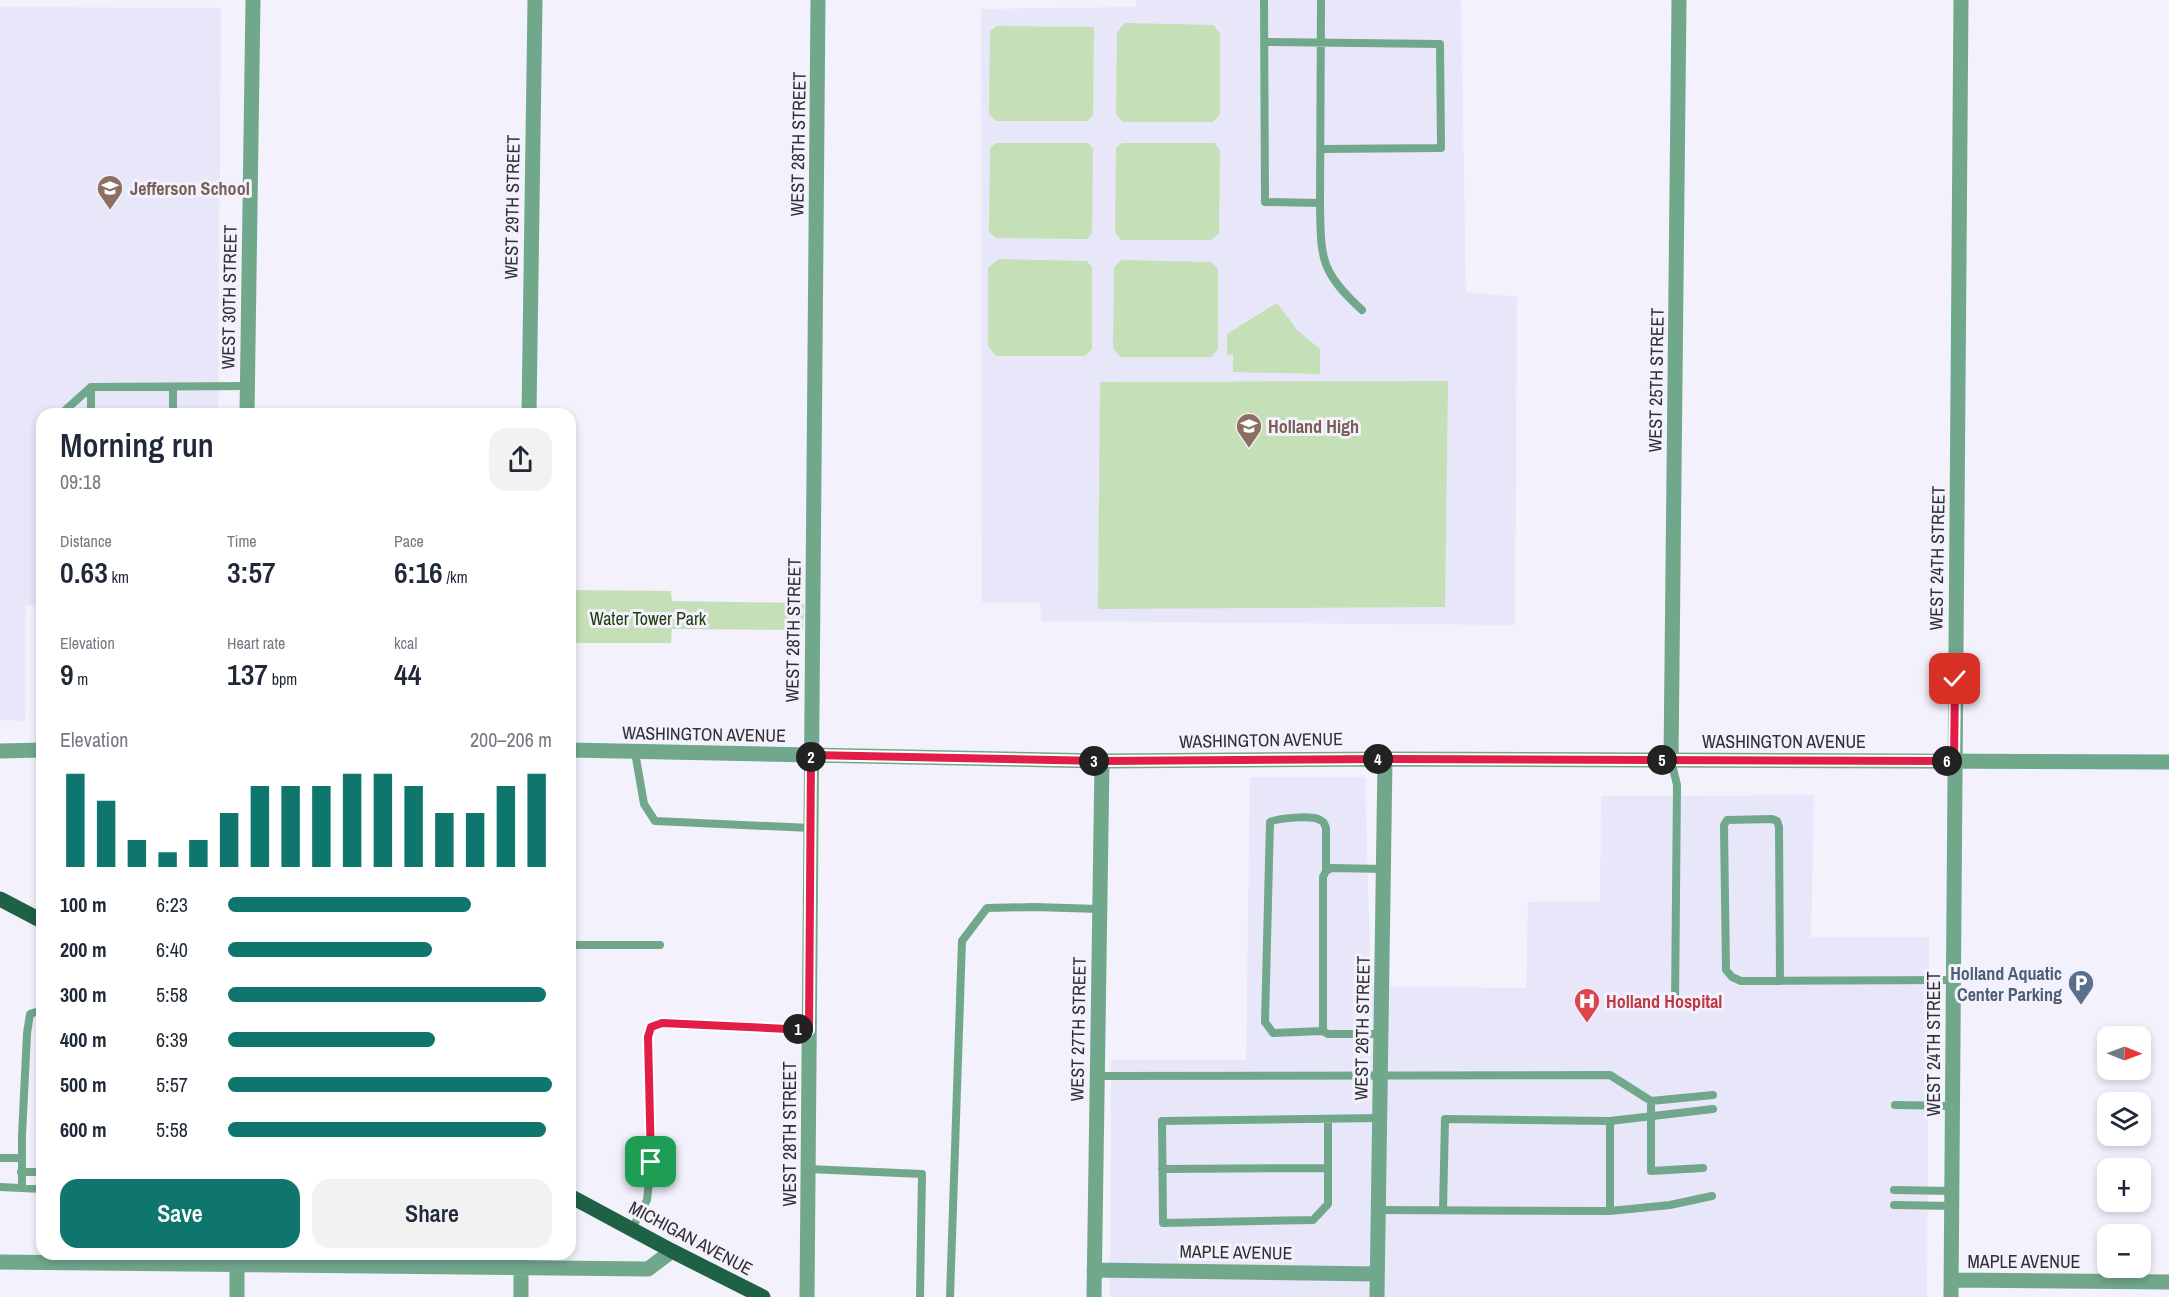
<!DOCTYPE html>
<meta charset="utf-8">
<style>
body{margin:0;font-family:"Archivo Narrow",sans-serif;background:#f2f2f3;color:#1f2937;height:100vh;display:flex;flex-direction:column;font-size:22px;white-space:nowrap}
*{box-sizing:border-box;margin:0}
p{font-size:20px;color:#747a83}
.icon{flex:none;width:33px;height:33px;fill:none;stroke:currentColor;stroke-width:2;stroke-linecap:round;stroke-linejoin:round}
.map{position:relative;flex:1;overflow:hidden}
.drawer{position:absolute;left:36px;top:408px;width:540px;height:852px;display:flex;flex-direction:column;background:#fff;border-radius:18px;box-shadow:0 3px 9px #0003}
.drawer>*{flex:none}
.needle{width:39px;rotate:91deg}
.buttons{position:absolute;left:2097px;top:1026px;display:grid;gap:12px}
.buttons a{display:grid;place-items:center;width:54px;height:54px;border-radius:12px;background:#fff;box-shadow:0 3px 9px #0003;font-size:30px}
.pin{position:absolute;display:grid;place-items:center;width:51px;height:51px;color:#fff;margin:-26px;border-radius:12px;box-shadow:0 3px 9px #0006}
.km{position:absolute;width:30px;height:30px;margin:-15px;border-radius:50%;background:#222;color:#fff;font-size:16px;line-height:30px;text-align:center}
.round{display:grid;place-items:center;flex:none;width:63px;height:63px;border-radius:18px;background:#f2f2f3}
.summary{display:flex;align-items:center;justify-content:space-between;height:102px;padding:0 24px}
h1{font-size:33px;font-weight:600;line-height:45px}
.figures{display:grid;grid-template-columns:repeat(3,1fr);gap:9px;height:102px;padding:6px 24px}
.figures div{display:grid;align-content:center}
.figures b{font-size:30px;font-weight:600}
.figures small{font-size:16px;font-weight:400}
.figures p{font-size:16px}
.chart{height:168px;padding:12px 24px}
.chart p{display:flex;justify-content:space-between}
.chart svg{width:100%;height:108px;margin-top:6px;stroke:#0f766e;stroke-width:6}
.button{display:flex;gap:12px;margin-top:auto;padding:12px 24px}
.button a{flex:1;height:69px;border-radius:18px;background:#0f766e;color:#fff;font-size:24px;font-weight:600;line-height:69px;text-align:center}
.button a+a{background:#f2f2f3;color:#1f2937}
ul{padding:0 24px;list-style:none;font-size:20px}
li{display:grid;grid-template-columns:96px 72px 1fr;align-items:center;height:45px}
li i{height:15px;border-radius:8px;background:#0f766e}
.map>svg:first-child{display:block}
.built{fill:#e8e7fa}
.green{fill:#c5dfb7}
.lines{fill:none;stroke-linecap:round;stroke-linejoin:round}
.service{stroke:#71a88c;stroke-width:8}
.minor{stroke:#71a88c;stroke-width:15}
.primary{stroke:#1f6144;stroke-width:15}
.service-bridge{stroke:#71a88c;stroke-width:8}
.route-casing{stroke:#fff;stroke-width:12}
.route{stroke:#e11d48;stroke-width:8}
.labels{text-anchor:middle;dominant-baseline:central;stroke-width:6;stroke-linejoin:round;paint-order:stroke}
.street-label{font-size:18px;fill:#303034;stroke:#f2f1fc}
.education-label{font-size:18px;font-weight:bold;fill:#785e54;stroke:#f2f1fc;text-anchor:start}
.park-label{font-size:18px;fill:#1f3a0c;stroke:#f2f1fc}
.service-label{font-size:18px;font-weight:bold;fill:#4e5e75;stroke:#f2f1fc;text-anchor:end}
.health-label{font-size:18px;font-weight:bold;fill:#be3a42;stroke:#f2f1fc;text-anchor:start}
</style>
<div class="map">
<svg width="2169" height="1297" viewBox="0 0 2169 1297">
<rect width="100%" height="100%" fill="#f2f1fc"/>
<!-- built -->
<path class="built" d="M 1136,0 L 1461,0 L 1466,292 L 1517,297 L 1515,625 L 1041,621 L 1040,603 L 982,602 L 981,9 L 1136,7 Z
M 0,7 L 221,8 L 218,414 L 42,414 L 42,605 L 26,605 L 25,721 L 0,720 Z
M 1250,777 L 1365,777 L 1371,986 L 1526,988 L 1528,902 L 1600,901 L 1601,796 L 1814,795 L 1811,937 L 1929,937 L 1927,1297 L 1110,1297 L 1111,1060 L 1246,1060 Z"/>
<!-- green -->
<path class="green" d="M 1125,23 L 1214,25 L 1220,34 L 1220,115 L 1212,122 L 1123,122 L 1116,114 L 1117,32 Z
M 997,26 L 1094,27 L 1093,116 L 1087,121 L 996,121 L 989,114 L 990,31 Z
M 996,143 L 1088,143 L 1093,148 L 1092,233 L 1087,239 L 996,238 L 989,232 L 990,148 Z
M 1122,143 L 1215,143 L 1220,150 L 1219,233 L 1211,240 L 1121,240 L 1115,232 L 1116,148 Z
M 999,259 L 1087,261 L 1092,267 L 1092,349 L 1085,356 L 996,356 L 988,346 L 988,268 Z
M 1122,260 L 1211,262 L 1218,269 L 1218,349 L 1212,357 L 1120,357 L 1113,348 L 1114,267 Z
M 1277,303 L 1298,331 L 1320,349 L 1320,374 L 1233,372 L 1233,354 L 1227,355 L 1227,334 Z
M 1448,381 L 1445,607 L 1098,609 L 1100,382 Z
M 570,590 L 671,591 L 672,601 L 804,603 L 803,630 L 672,629 L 671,643 L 570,643 Z"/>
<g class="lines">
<!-- service -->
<path class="service" d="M 1264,0 L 1265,202 L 1320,203 L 1321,0
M 1265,42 L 1440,44 L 1441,148 L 1321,149
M 1320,203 C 1321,257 1319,271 1362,310
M 61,414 L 91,387 L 248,386
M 91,414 L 91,387
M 173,414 L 173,387
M 635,752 L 644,804 L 655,821 L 811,828
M 1671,760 L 1677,785 L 1675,1005
M 570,945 L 660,945
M 1780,981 L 1779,827 L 1777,821 L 1772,819 L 1727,820 L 1724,825 L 1726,970 L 1732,977 L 1741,981 L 1953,980
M 1323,1031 L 1273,1033 L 1265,1022 L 1270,822 C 1278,818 1312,815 1320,820 C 1324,822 1324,823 1326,828 L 1326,871
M 1381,1034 L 1328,1034 L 1323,1031 L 1323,877 L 1326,871 L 1331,868 L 1384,869
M 1097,1076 L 1610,1075 L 1651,1101 L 1651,1171 L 1703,1168
M 1651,1101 L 1713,1095
M 1895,1105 L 1952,1106
M 1328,1119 L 1328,1204 L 1313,1220 L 1163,1223 L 1162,1121 L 1380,1118
M 0,1158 L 21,1158
M 808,1169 L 922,1174 L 920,1297
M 1162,1169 L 1328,1168
M 21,1172 L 42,1172
M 0,1187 L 42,1189
M 22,1188 L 22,1136 L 27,1033 L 30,1014 L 42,1010
M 1894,1190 L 1952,1191
M 1894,1205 L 1952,1206
M 1378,1210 L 1610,1211 L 1610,1121 L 1445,1119 L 1443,1210
M 1610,1211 L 1670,1205 L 1712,1196
M 632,1229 L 647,1200 L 651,1163 L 649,1037 L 651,1027 L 662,1023 L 809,1030
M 950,1297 L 962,941 L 987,908 L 1034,907 L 1099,909"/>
<!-- minor -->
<path class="minor" d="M 247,414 L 253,0
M 529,414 L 535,0
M 570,750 L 1102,761 L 1385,759 L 2169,762
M 0,751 L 42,750
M 1671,760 L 1679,0
M 0,1262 L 648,1269 L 672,1251
M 1094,1270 L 1377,1274
M 1951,1280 L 2169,1282
M 237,1297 L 237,1254
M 521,1297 L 521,1254
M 807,1297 L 818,0
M 1094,1297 L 1102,761
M 1377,1297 L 1385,759
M 1951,1297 L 1961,0"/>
<!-- primary -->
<path class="primary" d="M 0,899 L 42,921
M 570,1196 L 672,1251 L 763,1297"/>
<!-- service-bridge -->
<path class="service-bridge" d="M 1610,1121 L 1713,1109"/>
</g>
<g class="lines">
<!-- route casing -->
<g class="route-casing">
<path id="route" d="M 651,1162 L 648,1037 L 651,1027 L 662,1023 L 809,1030 L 811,755 L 1102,761 L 1385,759 L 1954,761 L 1955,679"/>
</g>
<!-- route -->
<use href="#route" class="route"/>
</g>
<!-- icons -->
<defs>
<g id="school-pin" transform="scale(1.35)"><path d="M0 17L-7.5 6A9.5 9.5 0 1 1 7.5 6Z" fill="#8d6e63" stroke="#f2f1fc"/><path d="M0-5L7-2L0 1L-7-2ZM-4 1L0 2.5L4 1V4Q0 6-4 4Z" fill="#fff"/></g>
<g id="parking-pin" transform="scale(1.35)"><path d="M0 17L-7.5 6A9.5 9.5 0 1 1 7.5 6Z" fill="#5c6f8a" stroke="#f2f1fc"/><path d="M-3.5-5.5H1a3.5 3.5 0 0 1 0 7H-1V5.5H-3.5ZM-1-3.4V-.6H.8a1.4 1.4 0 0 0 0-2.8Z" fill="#fff"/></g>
<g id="hospital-pin" transform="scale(1.35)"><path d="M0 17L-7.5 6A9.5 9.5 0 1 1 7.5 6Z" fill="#e0444e" stroke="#f2f1fc"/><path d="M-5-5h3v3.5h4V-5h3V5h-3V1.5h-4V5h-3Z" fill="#fff"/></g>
</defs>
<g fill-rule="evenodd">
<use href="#school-pin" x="110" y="188"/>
<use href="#school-pin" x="1249" y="426"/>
<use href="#parking-pin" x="2081" y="983"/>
<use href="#hospital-pin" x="1587" y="1001"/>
</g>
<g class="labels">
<!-- street labels -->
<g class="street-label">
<text transform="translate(798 144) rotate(-89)">WEST 28TH STREET</text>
<text transform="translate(512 207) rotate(-89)">WEST 29TH STREET</text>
<text transform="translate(229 297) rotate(-89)">WEST 30TH STREET</text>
<text transform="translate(1656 380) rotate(-89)">WEST 25TH STREET</text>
<text transform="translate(1937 558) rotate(-89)">WEST 24TH STREET</text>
<text transform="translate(793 630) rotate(-89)">WEST 28TH STREET</text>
<text transform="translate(704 734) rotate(1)">WASHINGTON AVENUE</text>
<text transform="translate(1261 740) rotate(-1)">WASHINGTON AVENUE</text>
<text x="1784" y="741">WASHINGTON AVENUE</text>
<text transform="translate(1362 1028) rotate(-89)">WEST 26TH STREET</text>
<text transform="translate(1078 1029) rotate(-89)">WEST 27TH STREET</text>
<text transform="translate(1933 1044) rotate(-90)">WEST 24TH STREET</text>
<text transform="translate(789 1134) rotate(-90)">WEST 28TH STREET</text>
<text transform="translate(691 1238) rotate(28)">MICHIGAN AVENUE</text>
<text transform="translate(1236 1252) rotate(1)">MAPLE AVENUE</text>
<text x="2024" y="1261">MAPLE AVENUE</text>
</g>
<!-- education labels -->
<g class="education-label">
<text x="130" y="188">Jefferson School</text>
<text x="1268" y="426">Holland High</text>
</g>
<!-- park labels -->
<g class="park-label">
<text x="648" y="618">Water Tower Park</text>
</g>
<!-- service labels -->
<g class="service-label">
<text x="2062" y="973">Holland Aquatic<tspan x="2062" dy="21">Center Parking</tspan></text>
</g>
<!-- health labels -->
<g class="health-label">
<text x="1606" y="1001">Holland Hospital</text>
</g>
</g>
</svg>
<div class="buttons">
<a><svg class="needle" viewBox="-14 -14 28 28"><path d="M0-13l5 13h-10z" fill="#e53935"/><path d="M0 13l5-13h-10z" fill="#747a83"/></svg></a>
<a><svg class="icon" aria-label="layers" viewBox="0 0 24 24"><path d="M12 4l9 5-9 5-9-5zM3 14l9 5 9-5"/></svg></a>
<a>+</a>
<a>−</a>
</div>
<div class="pin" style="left:651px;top:1162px;background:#1e9e55"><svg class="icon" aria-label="arrive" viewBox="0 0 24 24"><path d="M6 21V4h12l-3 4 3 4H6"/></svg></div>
<div class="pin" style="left:1955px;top:679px;background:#d93025"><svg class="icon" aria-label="check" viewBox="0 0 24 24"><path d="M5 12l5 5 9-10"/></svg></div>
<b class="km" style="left:798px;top:1029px">1</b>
<b class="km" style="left:811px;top:757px">2</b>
<b class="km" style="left:1094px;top:761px">3</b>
<b class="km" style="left:1378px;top:759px">4</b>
<b class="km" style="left:1662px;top:760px">5</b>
<b class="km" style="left:1947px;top:761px">6</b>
<section class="drawer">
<div class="summary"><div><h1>Morning run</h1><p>09:18</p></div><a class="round"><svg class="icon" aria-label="share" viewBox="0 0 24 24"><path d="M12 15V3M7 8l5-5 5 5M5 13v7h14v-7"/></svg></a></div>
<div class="figures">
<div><p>Distance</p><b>0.63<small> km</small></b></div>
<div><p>Time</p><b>3:57</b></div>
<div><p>Pace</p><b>6:16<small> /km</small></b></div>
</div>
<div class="figures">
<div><p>Elevation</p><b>9<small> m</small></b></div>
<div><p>Heart rate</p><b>137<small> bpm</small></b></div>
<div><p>kcal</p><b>44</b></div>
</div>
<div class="chart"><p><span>Elevation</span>200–206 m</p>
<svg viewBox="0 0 160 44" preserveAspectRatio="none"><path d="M5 44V6M15 44V17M25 44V33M35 44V38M45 44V33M55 44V22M65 44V11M75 44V11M85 44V11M95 44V6M105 44V6M115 44V11M125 44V22M135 44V22M145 44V11M155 44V6"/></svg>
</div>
<ul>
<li><b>100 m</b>6:23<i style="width:75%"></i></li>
<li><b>200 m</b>6:40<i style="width:63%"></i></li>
<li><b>300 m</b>5:58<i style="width:98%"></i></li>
<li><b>400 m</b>6:39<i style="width:64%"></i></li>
<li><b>500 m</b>5:57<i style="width:100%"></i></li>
<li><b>600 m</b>5:58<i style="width:98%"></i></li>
</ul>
<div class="button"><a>Save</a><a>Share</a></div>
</section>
</div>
